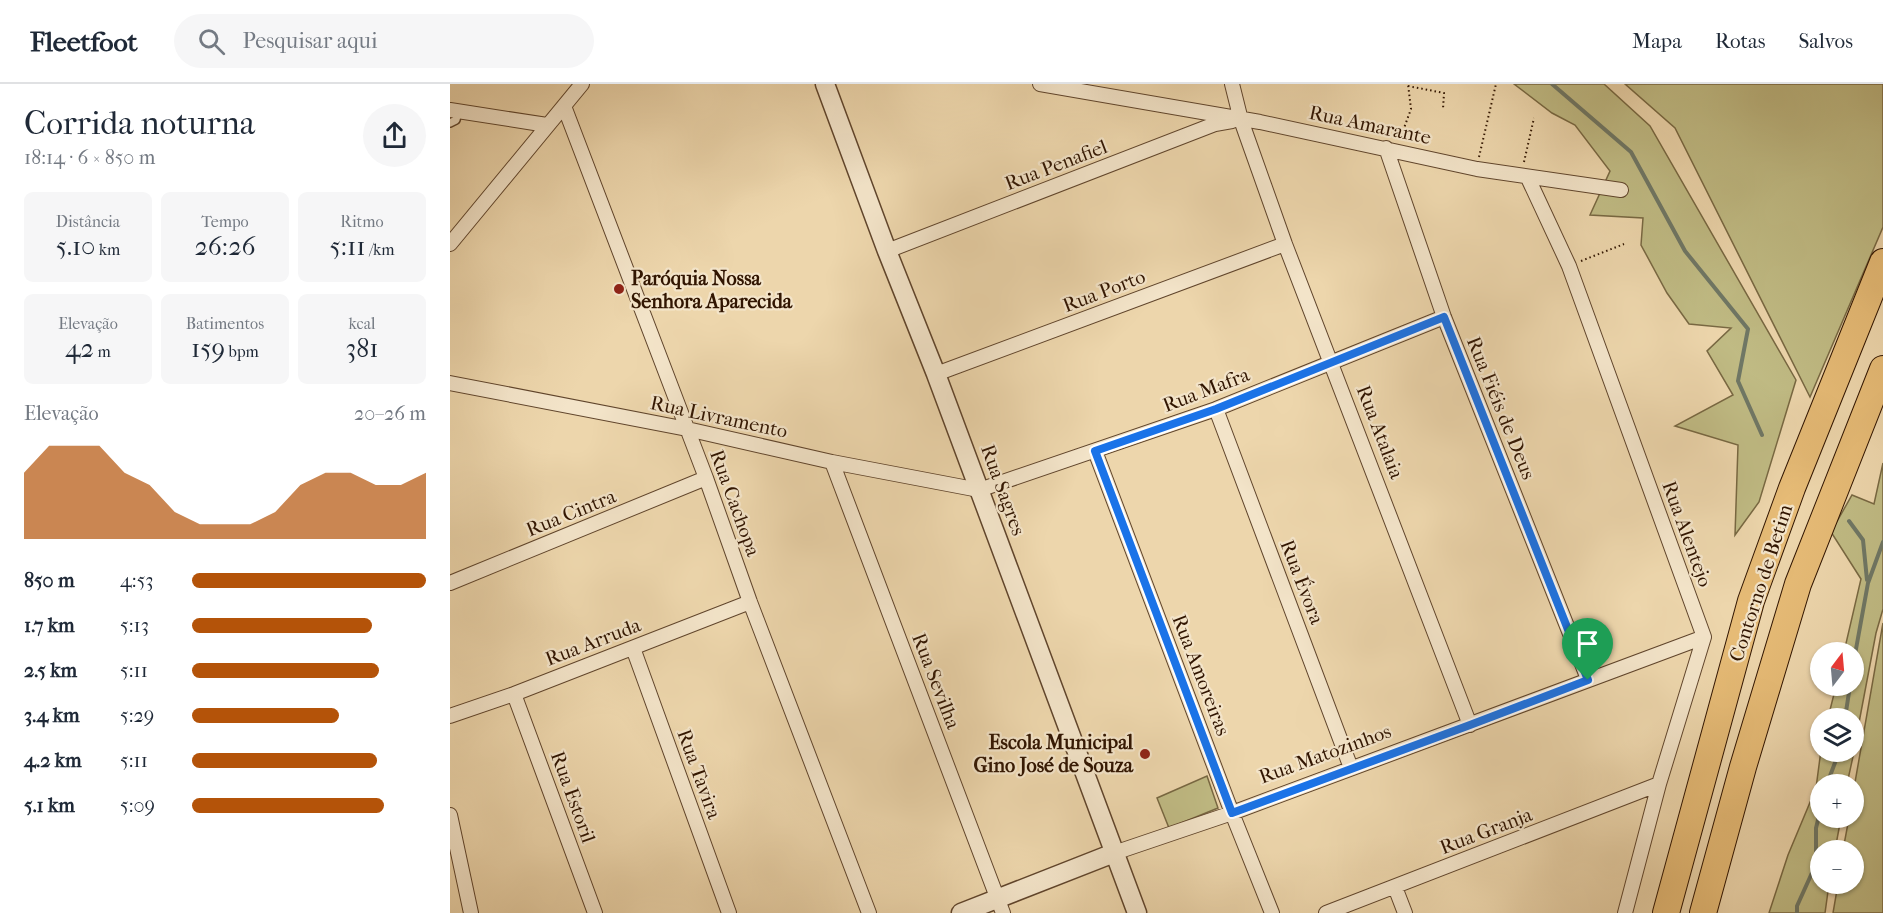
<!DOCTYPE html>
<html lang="pt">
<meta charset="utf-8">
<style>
body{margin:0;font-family:"IM FELL French Canon",serif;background:#f6f6f7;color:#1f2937;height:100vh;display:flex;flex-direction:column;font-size:22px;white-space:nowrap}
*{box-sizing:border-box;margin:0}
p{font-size:20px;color:#747a83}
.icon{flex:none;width:33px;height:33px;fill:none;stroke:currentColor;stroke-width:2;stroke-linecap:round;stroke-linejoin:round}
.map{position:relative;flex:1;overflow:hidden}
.panel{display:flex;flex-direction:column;background:#fff;width:450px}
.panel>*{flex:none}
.needle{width:39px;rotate:16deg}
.tools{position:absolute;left:1360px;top:558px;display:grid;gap:12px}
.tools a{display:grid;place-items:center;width:54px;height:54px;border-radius:50%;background:#fff;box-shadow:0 2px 4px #0004;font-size:30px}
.pin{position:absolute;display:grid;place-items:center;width:51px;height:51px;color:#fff;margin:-62px -26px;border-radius:50% 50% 50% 0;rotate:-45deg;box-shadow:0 0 6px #0007}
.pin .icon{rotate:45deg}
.round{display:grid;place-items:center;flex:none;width:63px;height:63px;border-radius:32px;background:#f6f6f7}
.overview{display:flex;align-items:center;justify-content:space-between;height:102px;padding:0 24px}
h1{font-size:33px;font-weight:600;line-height:45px}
.metrics{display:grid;grid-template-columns:repeat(3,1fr);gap:9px;height:102px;padding:6px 24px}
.metrics div{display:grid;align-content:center;border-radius:9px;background:#f6f6f7;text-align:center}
.metrics b{font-size:26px;font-weight:600}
.metrics small{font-size:16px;font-weight:400}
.metrics p{font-size:16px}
.chart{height:168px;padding:12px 24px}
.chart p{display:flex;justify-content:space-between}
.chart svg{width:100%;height:108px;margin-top:6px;fill:#b45309;opacity:.7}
ul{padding:0 24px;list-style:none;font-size:20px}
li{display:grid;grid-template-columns:96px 72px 1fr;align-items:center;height:45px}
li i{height:15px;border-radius:8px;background:#b45309}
header{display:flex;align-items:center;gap:36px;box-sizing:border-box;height:84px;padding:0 30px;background:#fff;border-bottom:2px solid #e0e1e3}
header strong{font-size:28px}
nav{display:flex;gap:33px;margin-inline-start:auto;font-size:21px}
.search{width:420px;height:54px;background:#f6f6f7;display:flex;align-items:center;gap:15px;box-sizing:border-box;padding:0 21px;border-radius:33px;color:#747a83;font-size:22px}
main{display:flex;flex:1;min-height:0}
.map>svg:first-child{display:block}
.green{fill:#c0bb84;stroke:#786842;stroke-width:1.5}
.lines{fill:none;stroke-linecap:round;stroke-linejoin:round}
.stream{stroke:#6f7765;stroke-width:4}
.service-casing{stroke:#60452c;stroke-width:10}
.minor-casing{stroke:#60452c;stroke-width:16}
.tertiary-casing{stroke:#60452c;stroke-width:21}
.motorway-casing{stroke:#311501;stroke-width:28}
.path{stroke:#311501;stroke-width:2;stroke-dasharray:1.5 3;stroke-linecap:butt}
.service{stroke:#f3e4c9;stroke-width:7}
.minor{stroke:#f3e4c9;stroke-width:14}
.tertiary{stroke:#f3e4c9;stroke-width:18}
.motorway{stroke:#e6bb76;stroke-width:26}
.route-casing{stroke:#fff;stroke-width:12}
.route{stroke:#1a73e8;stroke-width:8}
.poi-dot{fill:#8f2418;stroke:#f3e4c9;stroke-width:2}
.labels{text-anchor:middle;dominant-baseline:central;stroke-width:4.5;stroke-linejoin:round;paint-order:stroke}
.street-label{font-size:20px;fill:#311501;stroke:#f3e4c9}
.poi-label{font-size:20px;font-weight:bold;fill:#311501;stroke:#f3e4c9;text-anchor:start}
</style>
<header>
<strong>Fleetfoot</strong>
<div class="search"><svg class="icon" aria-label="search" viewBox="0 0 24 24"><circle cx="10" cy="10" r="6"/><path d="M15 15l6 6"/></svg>Pesquisar aqui</div>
<nav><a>Mapa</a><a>Rotas</a><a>Salvos</a></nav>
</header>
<main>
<section class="panel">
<div class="overview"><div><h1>Corrida noturna</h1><p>18:14 · 6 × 850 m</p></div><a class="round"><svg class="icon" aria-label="share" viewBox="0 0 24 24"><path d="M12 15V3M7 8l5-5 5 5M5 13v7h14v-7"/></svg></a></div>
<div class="metrics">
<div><p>Distância</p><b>5.10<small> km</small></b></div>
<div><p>Tempo</p><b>26:26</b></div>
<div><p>Ritmo</p><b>5:11<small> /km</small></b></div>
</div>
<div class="metrics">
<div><p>Elevação</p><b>42<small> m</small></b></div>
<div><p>Batimentos</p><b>159<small> bpm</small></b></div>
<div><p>kcal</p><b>381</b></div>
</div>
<div class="chart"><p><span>Elevação</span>20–26 m</p>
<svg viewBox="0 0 160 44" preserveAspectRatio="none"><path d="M0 44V17L10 6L20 6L30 6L40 17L50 22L60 33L70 38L80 38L90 38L100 33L110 22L120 17L130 17L140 22L150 22L160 17V44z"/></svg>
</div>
<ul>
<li><b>850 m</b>4:53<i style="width:100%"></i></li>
<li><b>1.7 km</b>5:13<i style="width:77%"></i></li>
<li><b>2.5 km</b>5:11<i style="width:80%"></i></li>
<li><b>3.4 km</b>5:29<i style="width:63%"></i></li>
<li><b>4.2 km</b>5:11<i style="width:79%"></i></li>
<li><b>5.1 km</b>5:09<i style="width:82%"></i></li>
</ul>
</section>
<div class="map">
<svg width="1433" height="829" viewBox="0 0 1433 829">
<rect width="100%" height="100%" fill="#edd6ac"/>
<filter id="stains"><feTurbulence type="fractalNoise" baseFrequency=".00333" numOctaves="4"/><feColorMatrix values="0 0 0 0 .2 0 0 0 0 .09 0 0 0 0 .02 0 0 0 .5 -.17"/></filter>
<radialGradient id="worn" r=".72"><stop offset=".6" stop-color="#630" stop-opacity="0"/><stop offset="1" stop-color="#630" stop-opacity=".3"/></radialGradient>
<!-- green -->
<path class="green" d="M 1064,0 L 1154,0 L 1200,42 L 1346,296 L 1309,418 L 1285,451 L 1288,361 L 1225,342 L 1283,311 L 1257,267 L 1281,244 L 1239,240 L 1217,209 L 1191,161 L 1193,134 L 1140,131 L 1160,87 L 1125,41 L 1102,29 Z
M 1175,0 L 1433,0 L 1433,143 L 1360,313 L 1225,44 Z
M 1433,379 L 1433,525 L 1426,549 L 1404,665 L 1404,634 L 1378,634 L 1386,602 L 1404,602 L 1404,568 L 1394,568 L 1411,495 L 1381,448 L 1402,411 L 1424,420 Z
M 1433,539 L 1433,829 L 1383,829 L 1388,800 L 1404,800 L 1404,766 L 1393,766 L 1399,734 L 1404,734 L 1404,704 Z
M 1371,666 L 1404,668 L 1397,700 L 1371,700 L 1371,734 L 1391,734 L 1385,766 L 1371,766 L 1371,800 L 1379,800 L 1375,829 L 1319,829 L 1338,771 L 1366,704 Z
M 757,692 L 768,724 L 719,744 L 707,714 Z"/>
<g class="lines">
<!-- stream -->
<path class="stream" d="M 1102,0 L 1181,68 L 1235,167 L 1298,245 L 1288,297 L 1312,351
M 1399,437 L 1413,456 L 1417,496
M 1404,576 L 1418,499 L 1433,458
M 1395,634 L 1400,602
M 1377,700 L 1389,668
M 1347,829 L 1347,822 L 1366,780 L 1366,744 L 1371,724"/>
<!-- service casing -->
<g class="service-casing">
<path id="service" d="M 0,39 L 6,36 L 8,28"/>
</g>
<!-- minor casing -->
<g class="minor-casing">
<path id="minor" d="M 590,0 L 810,38 L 1027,85 L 1171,106
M 782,0 L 791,36 L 835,160 L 1020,641
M 114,22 L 256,394 L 300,518 L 419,829
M 0,26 L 97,41
M 936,64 L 994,233 L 1138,595
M 1078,94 L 1119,182 L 1254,553 L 1209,700 L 1175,829
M 0,160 L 132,0
M 437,167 L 765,40 L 782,37
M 486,290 L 835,160
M 0,299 L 237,345 L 382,378 L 529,406 L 766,325 L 994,233
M 766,325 L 901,684
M 645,367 L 782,729 L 822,829
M 382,378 L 553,829
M 0,499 L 256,394
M 183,564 L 279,829
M 64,610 L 145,829
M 0,632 L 64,610 L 300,518
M 0,731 L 21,829
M 664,769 L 782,729 L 1254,553
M 945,803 L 955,829
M 876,829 L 1209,700"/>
</g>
<!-- tertiary casing -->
<g class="tertiary-casing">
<path id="tertiary" d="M 375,0 L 437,167 L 486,290 L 687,829
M 511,829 L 664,769"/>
</g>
<!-- motorway casing -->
<g class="motorway-casing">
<path id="motorway" d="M 1216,829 L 1301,517 L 1342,404 L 1433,178
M 1253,829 L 1293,683 L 1348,500 L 1433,285"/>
</g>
<!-- path -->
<path class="path" d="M 958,2 L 994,9 L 993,25
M 950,55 L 961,25 L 958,0
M 1029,73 L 1046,0
M 1074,78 L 1084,34
M 1131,177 L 1174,160"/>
<!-- service -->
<use href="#service" class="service"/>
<!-- minor -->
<use href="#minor" class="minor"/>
<!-- tertiary -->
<use href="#tertiary" class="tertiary"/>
<!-- motorway -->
<use href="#motorway" class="motorway"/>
</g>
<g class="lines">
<!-- route casing -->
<g class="route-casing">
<path id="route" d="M 994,233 L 1138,596 L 1020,641 L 782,729 L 645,367 L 766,325 Z"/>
</g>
<!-- route -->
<use href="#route" class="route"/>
</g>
<!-- markers -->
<g class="poi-dot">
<circle cx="169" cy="205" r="6"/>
<circle cx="695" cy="670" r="6"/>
</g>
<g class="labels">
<!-- street labels -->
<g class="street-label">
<text transform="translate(920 41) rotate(12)">Rua Amarante</text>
<text transform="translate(606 81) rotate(-21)">Rua Penafiel</text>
<text transform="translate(654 207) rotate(-21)">Rua Porto</text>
<text transform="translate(756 306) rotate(-21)">Rua Mafra</text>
<text transform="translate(1051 324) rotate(68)">Rua Fiéis de Deus</text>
<text transform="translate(269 333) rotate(12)">Rua Livramento</text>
<text transform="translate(930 348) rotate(69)">Rua Atalaia</text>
<text transform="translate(553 406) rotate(70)">Rua Sagres</text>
<text transform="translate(285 419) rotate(70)">Rua Cachopa</text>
<text transform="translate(121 429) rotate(-22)">Rua Cintra</text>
<text transform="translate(1237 450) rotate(70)">Rua Alentejo</text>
<text transform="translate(852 498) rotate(69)">Rua Évora</text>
<text transform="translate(1311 499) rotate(-72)">Contorno de Betim</text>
<text transform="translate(143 558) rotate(-21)">Rua Arruda</text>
<text transform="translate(751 591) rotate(69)">Rua Amoreiras</text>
<text transform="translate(486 597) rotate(69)">Rua Sevilha</text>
<text transform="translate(875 670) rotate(-20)">Rua Matozinhos</text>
<text transform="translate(249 690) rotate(70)">Rua Tavira</text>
<text transform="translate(123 713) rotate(70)">Rua Estoril</text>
<text transform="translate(1036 747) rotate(-21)">Rua Granja</text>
</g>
<!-- poi labels -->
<g class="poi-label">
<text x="181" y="194">Paróquia Nossa<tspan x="181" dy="23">Senhora Aparecida</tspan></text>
<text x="683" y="658" text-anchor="end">Escola Municipal<tspan x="683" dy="23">Gino José de Souza</tspan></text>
</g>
</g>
<rect width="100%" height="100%" filter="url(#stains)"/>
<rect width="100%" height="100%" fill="url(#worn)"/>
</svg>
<div class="tools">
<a><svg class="needle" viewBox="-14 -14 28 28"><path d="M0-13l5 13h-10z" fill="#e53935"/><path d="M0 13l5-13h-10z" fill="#747a83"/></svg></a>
<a><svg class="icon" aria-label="layers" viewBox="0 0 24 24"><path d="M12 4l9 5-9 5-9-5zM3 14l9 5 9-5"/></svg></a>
<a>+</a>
<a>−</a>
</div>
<div class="pin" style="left:1138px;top:596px;background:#1e9e55"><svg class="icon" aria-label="arrive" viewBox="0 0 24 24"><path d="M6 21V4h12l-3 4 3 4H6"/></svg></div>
</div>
</main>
